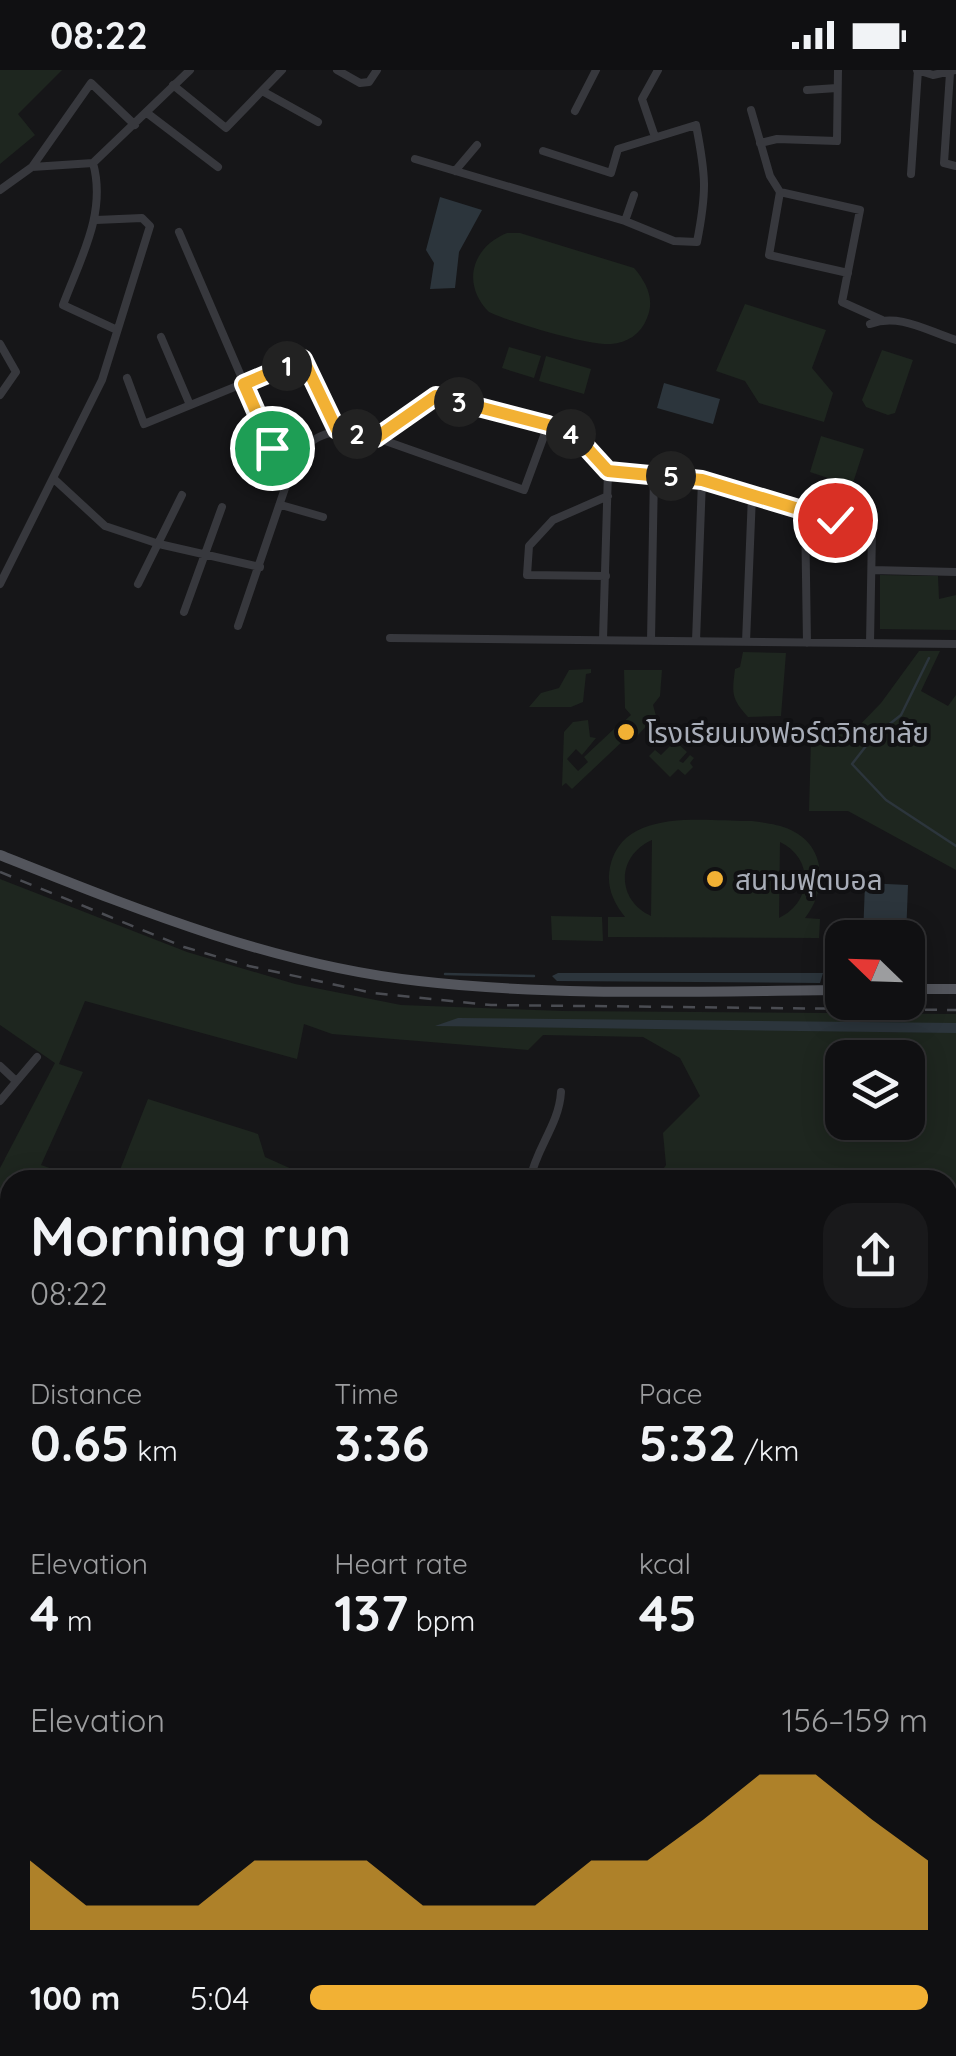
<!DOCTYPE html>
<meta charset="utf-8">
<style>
body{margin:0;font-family:Quicksand,"Noto Sans Thai",sans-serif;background:#19191b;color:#f1f3f6;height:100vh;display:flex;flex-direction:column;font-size:38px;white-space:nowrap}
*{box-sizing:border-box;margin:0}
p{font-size:32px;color:#9c9d9f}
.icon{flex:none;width:55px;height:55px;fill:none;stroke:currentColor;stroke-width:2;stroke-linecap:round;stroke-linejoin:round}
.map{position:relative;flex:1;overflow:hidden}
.side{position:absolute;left:0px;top:1100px;width:958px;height:888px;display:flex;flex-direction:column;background:#101012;border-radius:30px 30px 0 0;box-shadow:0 5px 25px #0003,0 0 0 2px #303032}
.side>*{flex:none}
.needle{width:65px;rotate:293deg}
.buttons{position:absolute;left:825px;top:850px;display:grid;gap:20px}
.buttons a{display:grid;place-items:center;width:100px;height:100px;border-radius:20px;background:#101012;box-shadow:0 5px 25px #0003,0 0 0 2px #303032;font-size:50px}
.pin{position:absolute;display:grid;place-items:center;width:85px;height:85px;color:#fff;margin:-42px;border:5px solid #fff;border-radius:50%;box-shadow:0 2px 10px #0007}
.km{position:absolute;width:50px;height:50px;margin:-25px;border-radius:50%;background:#222;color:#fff;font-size:28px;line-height:50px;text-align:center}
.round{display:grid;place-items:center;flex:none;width:105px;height:105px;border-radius:30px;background:#19191b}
.summary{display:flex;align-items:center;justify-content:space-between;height:170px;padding:0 30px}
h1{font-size:55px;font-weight:700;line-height:75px}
.figures{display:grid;grid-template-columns:repeat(3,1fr);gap:15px;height:170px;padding:10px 30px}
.figures div{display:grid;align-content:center}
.figures b{font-size:50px;font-weight:700}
.figures small{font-size:28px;font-weight:400}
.figures p{font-size:28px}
.chart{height:280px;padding:20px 30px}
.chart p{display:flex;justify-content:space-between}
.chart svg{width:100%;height:180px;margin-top:10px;fill:#f2b134;opacity:.7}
ul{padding:0 30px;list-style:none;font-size:32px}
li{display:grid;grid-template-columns:160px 120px 1fr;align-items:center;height:75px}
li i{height:25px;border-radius:12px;background:#f2b134}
.status{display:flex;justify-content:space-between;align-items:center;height:70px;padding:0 50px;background:#101012;direction:ltr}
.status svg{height:28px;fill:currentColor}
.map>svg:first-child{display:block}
.green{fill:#1e261f;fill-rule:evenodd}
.water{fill:#2c353c}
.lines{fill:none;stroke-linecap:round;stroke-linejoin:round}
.stream{stroke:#2c353c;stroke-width:2.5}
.minor{stroke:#37383d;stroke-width:8}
.major{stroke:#53555c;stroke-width:10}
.rail{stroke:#4a4c52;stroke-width:2.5;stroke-dasharray:12 10;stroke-linecap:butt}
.route-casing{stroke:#fff;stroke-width:20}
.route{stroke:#f2b134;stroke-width:12}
.poi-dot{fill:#f2b134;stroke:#111113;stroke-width:4}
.labels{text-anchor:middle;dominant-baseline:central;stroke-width:8;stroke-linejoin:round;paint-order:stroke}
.poi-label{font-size:28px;fill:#a8adb8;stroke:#111113;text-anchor:start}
</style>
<div class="status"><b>08:22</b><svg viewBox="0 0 49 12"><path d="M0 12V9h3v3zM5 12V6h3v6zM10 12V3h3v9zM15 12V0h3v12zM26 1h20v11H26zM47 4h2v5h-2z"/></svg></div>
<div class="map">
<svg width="956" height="1986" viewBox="0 0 956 1986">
<rect width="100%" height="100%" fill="#161618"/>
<!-- green -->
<path class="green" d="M 0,0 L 62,0 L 18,44 L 35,65 L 0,94 Z
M 507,163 L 520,163 L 634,198 C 647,213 655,230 647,248 C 641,264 627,273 611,274 C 589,276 510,252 489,242 C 461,214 472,177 507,163 Z
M 745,234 L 826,260 L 812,298 L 833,323 L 824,352 L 759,333 L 745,311 L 716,301 Z
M 509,277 L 541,286 L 534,308 L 502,298 Z
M 882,280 L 913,290 L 895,343 L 888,345 L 866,337 L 862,330 Z
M 546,286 L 591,299 L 584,324 L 539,311 Z
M 821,366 L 864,379 L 852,416 L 810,402 Z
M 880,505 L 938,506 L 939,529 L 956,525 L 956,560 L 880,559 Z
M 919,581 L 940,581 L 921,621 L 948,636 L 956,625 L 956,800 L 848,741 L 809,741 L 811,670 L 853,662 L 881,633 Z
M 743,582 L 786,583 L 781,646 L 748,647 C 731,628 732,624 735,599 L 740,597 Z
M 591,599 L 591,603 L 586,604 L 583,632 L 571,637 L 529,637 L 541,623 L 559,618 L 569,600 Z
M 624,600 L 662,600 L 660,626 L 653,635 L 656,646 L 636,667 L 620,655 L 631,645 L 625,638 Z
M 588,650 L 590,667 L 596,668 L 582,685 L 576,679 L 567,689 L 578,701 L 588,692 L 584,687 L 615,658 L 626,668 L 572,719 L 566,713 L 562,716 L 564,662 L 573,652 Z
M 675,671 L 687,682 L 679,691 L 683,693 L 690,685 L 694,688 L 690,693 L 693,697 L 685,705 L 678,699 L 670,707 L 649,686 L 655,680 L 661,685 Z
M 752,751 C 765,753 779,754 791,760 C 827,777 827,820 805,848 L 820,849 L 819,868 L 608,867 L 608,847 L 625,847 C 613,832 606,816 610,797 C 623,736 707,752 752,751 ZM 652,770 L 651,846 C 616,830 616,786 652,770 ZM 780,772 C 814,788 813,832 779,848 Z
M 0,809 L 187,882 L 295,914 L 401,935 L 563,941 L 956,944 L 956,1453 L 948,1454 L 948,1110 L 656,1110 L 666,1095 L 663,1063 L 700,1026 L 680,988 L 643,967 L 543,965 L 528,980 L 332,964 L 304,954 L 297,989 L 85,931 L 59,994 L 83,1002 L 41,1095 L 84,1110 L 10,1110 L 10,1239 L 0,1236 L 0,1098 L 55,993 L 0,955 ZM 869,987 L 908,988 L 908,1052 L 842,1052 L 842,988 Z
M 551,846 L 602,847 L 603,871 L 552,870 Z
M 148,1029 L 258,1064 L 265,1087 L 316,1110 L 116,1110 Z
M 948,1935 L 956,1937 L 956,1986 L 870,1986 L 872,1978 L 948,1978 Z"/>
<!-- water -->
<path class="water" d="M 440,127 L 482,140 L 459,182 L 455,218 L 430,219 L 434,193 L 426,180 Z
M 664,313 L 720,329 L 713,354 L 657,338 Z
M 865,813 L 908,815 L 906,867 L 863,867 Z
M 558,903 L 823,903 L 820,913 L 557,911 L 552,906 Z
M 458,948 L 956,953 L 956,963 L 435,956 Z"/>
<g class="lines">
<!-- stream -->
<path class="stream" d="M 929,588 L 901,645 L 873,667 L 852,694 L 886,730 L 956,776
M 445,904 L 534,906
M 948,1468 L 956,1467
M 0,1713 L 10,1709"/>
<!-- minor -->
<path class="minor" d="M 337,0 L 360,13 L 369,12 L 377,0
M 917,0 L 933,5 L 955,0
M 950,3 L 944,93 L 956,96
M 173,15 L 226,58 L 282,0
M 807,20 L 837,18
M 264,22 L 318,52
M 751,40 L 770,106 L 780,122 L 769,185 L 848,203
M 575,41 L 596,0
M 147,43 L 218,97
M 655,67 L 642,29 L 658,0
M 760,73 L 777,69 L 837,71 L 838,0
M 415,89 L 625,151 L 674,171 L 697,172 C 707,121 706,106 696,55 L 618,79 L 611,103 L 543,81
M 93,93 C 107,143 80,189 63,235 L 117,260
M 32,97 L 91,13 L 135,55
M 455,101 L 477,75
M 911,104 L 918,0
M 0,120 L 32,97 L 93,93 L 190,0
M 780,122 L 860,140 L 842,232 L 882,250
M 625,151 L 634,125
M 179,162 L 272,378
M 870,254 C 900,243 927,261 956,270
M 161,267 L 190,335
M 0,274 L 16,302 L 0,325
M 127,308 L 144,354 L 303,289 L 337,360
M 377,368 L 524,420 L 548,355
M 264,396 L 296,386
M 54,409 L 105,456 L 159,474 L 260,497
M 281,435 L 323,447
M 805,441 L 807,573
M 872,500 L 956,502
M 606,506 L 527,505 L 529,476 L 553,450 L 608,426
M 0,514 L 102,310 L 150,156 L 142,148 L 96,150
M 138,514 L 182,425
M 184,542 L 222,437
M 238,556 L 296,386 C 323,355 340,361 377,368 L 435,326 L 548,355 L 577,367 L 608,401 L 702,410 L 872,461 L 870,573
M 390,568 L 956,574
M 603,570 L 608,401
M 651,571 L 654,403
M 696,571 L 702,410
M 746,572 L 752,425
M 0,996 L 16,1011
M 0,1031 L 37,987
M 530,1110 C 536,1078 559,1055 561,1022
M 0,1400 L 10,1405
M 948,1461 L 956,1460
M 0,1468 L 10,1471
M 948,1513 L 956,1512
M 0,1531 L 10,1536
M 0,1583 L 10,1560
M 0,1634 L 10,1636
M 948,1671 L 956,1670
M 0,1681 L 10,1684
M 0,1752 L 4,1755 L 0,1765
M 948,1848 L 956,1816
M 948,1928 L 956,1930
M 0,1959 L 10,1953
M 342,1978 L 343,1986
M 418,1978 L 419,1986
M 511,1978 L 537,1986
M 136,1986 L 138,1978
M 218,1986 L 218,1978
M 283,1986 L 284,1978
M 462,1986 L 501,1978
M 555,1986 L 557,1978
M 659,1986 L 661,1978
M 720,1986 L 722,1978
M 781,1986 L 783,1978
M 839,1986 L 841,1978"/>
<!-- major -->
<path class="major" d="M 0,785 C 136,839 273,895 419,911 C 557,927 704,921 842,920
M 908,919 L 956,919"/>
<!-- rail -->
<path class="rail" d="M 0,802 L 184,877 L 249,896 L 373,923 L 491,935 L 956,940"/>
</g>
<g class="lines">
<!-- route casing -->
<g class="route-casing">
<path id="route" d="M 272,378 L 244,314 L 303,289 L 337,360 L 376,368 L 436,326 L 548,355 L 577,367 L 608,401 L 702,410 L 835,450"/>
</g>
<!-- route -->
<use href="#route" class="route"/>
</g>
<!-- markers -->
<g class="poi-dot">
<circle cx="626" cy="662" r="10"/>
<circle cx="715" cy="809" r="10"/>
</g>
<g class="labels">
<!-- poi labels -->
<g class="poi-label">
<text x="646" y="662">โรงเรียนมงฟอร์ตวิทยาลัย</text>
<text x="735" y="809">สนามฟุตบอล</text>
</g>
</g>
</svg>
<div class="buttons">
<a><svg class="needle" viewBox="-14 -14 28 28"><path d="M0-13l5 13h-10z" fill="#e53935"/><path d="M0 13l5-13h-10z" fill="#9c9d9f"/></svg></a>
<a><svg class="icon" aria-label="layers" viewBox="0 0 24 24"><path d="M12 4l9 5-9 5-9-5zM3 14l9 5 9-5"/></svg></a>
</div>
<div class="pin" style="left:272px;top:378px;background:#1e9e55"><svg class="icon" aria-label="arrive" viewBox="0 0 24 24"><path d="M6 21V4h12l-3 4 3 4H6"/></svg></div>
<div class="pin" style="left:835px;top:450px;background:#d93025"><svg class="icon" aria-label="check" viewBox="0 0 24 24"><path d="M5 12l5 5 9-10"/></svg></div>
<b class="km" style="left:287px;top:296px">1</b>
<b class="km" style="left:357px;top:364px">2</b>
<b class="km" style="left:459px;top:332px">3</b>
<b class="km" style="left:571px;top:364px">4</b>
<b class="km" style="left:671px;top:406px">5</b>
<section class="side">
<div class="summary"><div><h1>Morning run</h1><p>08:22</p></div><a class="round"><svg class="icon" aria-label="share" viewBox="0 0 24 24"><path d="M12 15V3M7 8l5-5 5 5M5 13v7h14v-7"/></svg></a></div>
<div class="figures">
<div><p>Distance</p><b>0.65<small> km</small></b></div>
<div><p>Time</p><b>3:36</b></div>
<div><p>Pace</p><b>5:32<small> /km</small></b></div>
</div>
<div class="figures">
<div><p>Elevation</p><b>4<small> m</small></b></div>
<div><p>Heart rate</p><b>137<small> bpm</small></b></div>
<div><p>kcal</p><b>45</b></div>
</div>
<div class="chart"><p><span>Elevation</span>156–159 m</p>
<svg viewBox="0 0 160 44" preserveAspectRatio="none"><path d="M0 44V27L10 38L20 38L30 38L40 27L50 27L60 27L70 38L80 38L90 38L100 27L110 27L120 17L130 6L140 6L150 17L160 27V44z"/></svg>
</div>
<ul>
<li><b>100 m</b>5:04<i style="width:100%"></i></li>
</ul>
</section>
</div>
